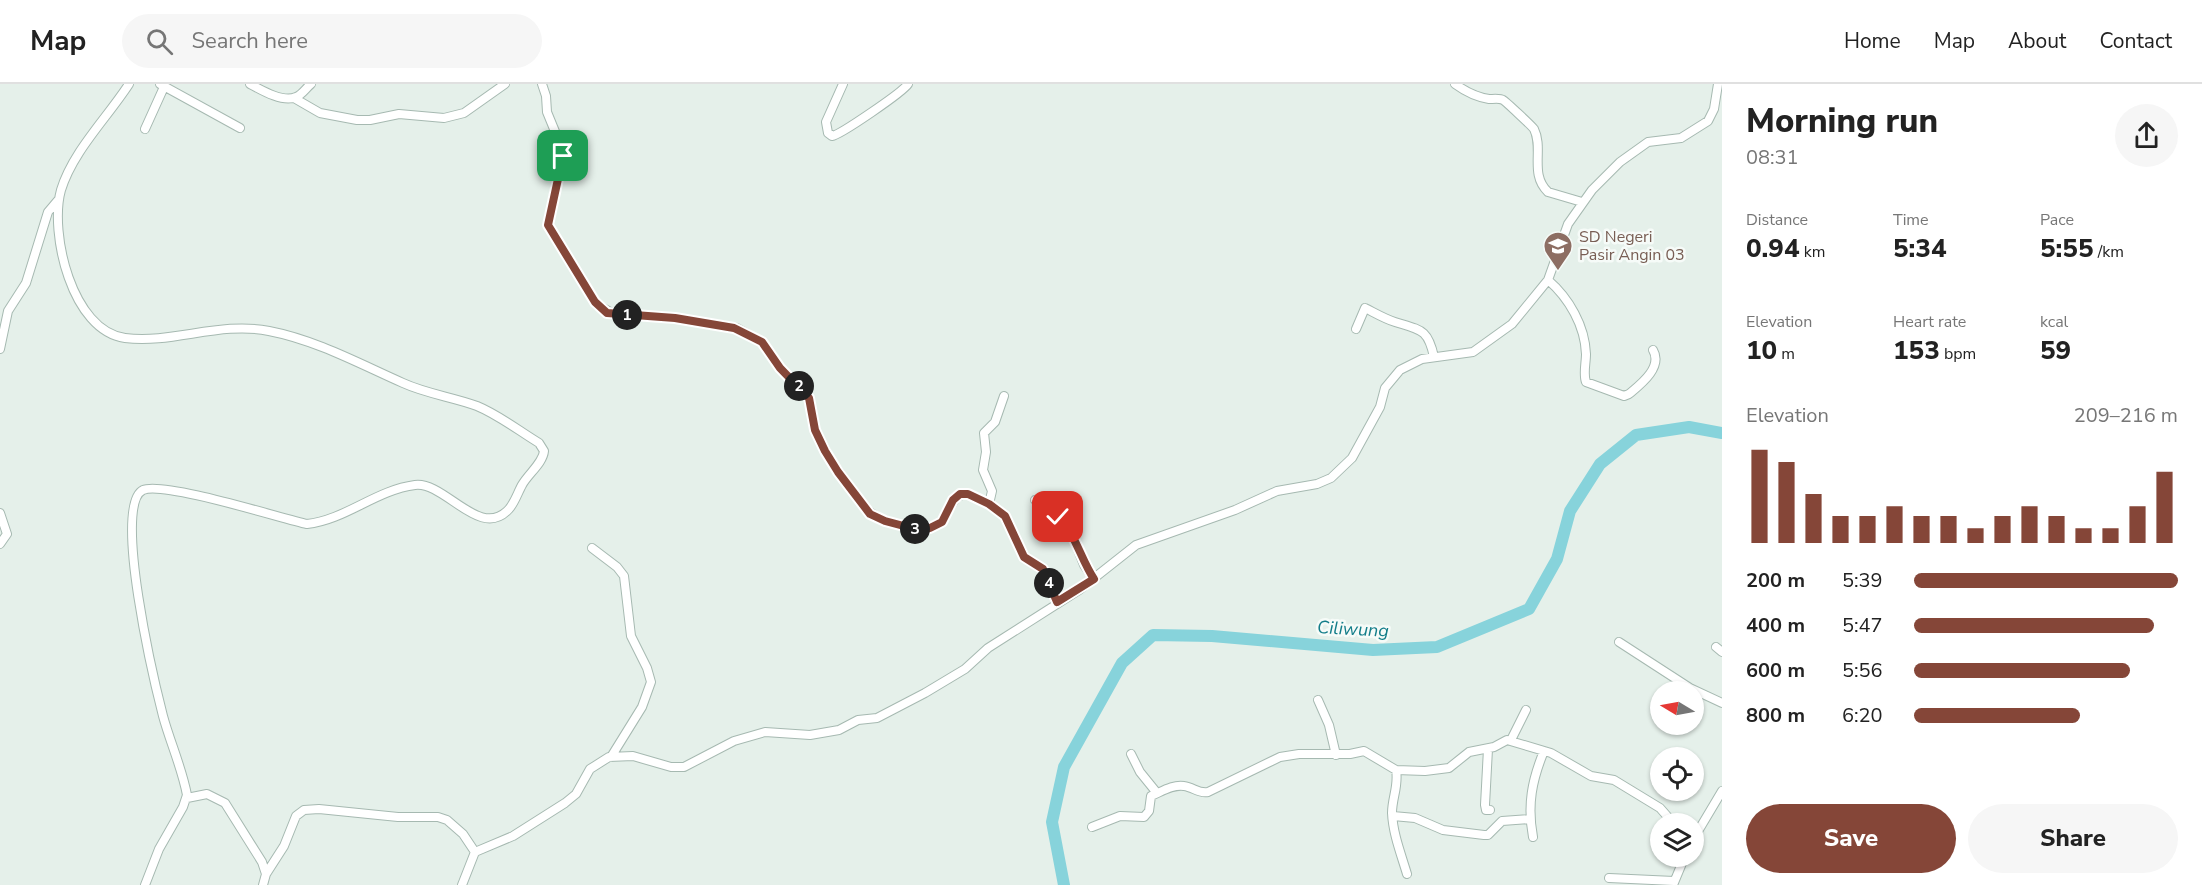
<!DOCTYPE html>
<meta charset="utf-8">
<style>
body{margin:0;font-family:"Nunito Sans",sans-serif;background:#f6f6f6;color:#222;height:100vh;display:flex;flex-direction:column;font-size:22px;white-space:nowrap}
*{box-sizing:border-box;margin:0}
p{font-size:20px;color:#767676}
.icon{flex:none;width:33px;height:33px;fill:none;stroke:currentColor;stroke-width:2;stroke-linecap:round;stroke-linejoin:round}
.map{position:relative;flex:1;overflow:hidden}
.drawer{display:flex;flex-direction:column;background:#fff;width:480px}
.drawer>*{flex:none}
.needle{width:39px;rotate:280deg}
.tools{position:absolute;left:1650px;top:597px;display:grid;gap:12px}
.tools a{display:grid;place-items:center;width:54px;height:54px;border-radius:50%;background:#fff;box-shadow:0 2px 4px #0004;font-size:30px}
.pin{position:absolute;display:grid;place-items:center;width:51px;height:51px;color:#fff;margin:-26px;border-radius:12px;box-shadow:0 3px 9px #0006}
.km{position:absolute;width:30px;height:30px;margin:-15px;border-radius:50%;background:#222;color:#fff;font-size:16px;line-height:30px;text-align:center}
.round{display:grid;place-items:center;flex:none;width:63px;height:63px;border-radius:32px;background:#f6f6f6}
.headline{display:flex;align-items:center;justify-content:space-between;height:102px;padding:0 24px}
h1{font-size:33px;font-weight:800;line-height:45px}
.metrics{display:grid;grid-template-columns:repeat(3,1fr);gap:9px;height:102px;padding:6px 24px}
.metrics div{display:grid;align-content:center}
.metrics b{font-size:26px;font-weight:800}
.metrics small{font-size:16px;font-weight:400}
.metrics p{font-size:16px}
.chart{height:168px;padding:12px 24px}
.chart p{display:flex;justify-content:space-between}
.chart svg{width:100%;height:108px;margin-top:6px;stroke:#854638;stroke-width:6}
.action{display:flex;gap:12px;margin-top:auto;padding:12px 24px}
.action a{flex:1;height:69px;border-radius:36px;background:#854638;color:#fff;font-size:24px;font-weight:800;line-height:69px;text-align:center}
.action a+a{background:#f6f6f6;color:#222}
ul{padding:0 24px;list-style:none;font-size:20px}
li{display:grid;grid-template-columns:96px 72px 1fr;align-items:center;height:45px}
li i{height:15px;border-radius:8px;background:#854638}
header{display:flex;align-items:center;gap:36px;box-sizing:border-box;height:84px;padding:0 30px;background:#fff;border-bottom:2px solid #e0e0e0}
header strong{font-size:28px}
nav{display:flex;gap:33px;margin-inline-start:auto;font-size:21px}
.search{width:420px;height:54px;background:#f6f6f6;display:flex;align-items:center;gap:15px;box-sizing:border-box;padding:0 21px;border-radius:33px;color:#767676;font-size:22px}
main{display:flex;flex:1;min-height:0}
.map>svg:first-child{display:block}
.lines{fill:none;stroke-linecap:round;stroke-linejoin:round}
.river{stroke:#87d3db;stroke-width:12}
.minor-casing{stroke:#a6b9b1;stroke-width:10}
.minor{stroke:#fff;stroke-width:8}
.route-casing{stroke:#fff;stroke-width:12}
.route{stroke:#854638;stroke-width:8}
.labels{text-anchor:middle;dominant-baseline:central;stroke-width:5;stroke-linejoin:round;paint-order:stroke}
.education-label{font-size:16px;fill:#785e54;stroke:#f6fbf8;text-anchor:start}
.water-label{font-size:18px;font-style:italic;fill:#137d89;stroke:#f6fbf8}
</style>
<header>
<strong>Map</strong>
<div class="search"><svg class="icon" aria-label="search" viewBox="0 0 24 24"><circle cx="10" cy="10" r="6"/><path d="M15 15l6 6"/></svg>Search here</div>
<nav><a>Home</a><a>Map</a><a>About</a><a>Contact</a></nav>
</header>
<main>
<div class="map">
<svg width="1722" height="801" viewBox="0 0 1722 801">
<rect width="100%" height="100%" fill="#e5f0ea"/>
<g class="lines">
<!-- river -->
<path class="river" d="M 1064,801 L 1052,738 L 1064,683 L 1122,579 L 1153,551 L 1212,552 L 1373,566 L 1437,563 L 1529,525 L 1557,475 L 1570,427 L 1600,380 L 1636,351 L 1689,343 L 1722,349"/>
<!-- minor casing -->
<g class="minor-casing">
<path id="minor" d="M 129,0 C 107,34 73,67 61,106 C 49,149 72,247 125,254 C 173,260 220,237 269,247 C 316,256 360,280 403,299 C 427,310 453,313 477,322 C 499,331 519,347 539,359 L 544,367 C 543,379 528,390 522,401 C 518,408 515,418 509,425 C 480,457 445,397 415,401 C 376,406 345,436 307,440 C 280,434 163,397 143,406 C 112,421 155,601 163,632 C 170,658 182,684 187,711 L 183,723 L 159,765 L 145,801
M 160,0 L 240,44
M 250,0 C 261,6 283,19 296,13 C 302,11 306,4 311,0
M 542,0 L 546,12 L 547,28 L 563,67 L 548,141 L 597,221 L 616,231 L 668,233 L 737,244 L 762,258 L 780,284 L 808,311 L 815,346 L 831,377 L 867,426 L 880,435 L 911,444 L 930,444 L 941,438 L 957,412 L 968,410 L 989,420
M 843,0 L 826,38 L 828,49 L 832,52 C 840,51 903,8 908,0
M 1455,0 C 1466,8 1476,13 1489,15 C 1493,15 1500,14 1503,16 C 1505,17 1532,42 1534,45 C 1544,65 1529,90 1548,108 L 1582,118
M 294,14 L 320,29 L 357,36 L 370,36 L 399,30 L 444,34 L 464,29 L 505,0
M 145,45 L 164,3
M 1548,196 C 1569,214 1585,242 1586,270 C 1586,279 1583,290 1586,298 L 1624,312 L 1629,310 C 1641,300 1663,283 1653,266
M 1356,245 L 1365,224 C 1375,229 1385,235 1395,238 C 1421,246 1428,245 1434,273
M 0,265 L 8,227 L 26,199 L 48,128 L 59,115
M 1004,312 L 995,338 L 984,349 L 986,368 L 983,386 L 992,407 L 989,420 L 1005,432 L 1024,473 L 1043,485 L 1057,518
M 1035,416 L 1068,441 L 1084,481 L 1094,495
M 0,429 L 7,450 L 0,460
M 592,464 L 617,483 L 624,492 L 631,552 L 647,584 L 651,598 L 642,623 L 611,673
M 1619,558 L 1690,604 L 1722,619
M 1716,563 L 1722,568
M 1318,616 L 1329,641 L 1336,671
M 1511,656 L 1526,626
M 1488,665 L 1485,721 L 1486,726 L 1490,726
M 1131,670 L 1140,688 L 1157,709
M 1396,686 C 1399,701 1392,714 1392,729 C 1393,750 1401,770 1407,790
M 187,714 L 207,710 L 225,719 L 262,778 L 266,790 L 263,801
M 1393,732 L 1415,734 L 1443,746 L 1484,751 L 1488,751 L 1502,737 L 1530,735
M 1092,743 L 1120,732 L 1144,733 L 1149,727 L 1151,712 C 1161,708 1173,700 1184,702 C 1193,703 1199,710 1208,708 L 1280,673 L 1299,670 L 1350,670 L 1364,667 L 1396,686 L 1425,687 L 1449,684 L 1469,668 L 1494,663 L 1507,656 L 1551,669 L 1591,692 L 1614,696 L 1660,724 L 1674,740
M 1533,753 C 1527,721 1532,696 1544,667
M 1694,754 L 1722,707
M 266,790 L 284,762 L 296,732 L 304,726 L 319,725 L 398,733 L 438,733 L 447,736 L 463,750 L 475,768
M 1609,794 L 1674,797
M 462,801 L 475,768 L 513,752 L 565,719 L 576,710 L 590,685 L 609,673 L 633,672 L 671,683 L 684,683 L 734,657 L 765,648 L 810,651 L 839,646 L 858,636 L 877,634 L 925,609 L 965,585 L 988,564 L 1079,506 L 1136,461 L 1235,426 L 1277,407 L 1317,400 L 1331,394 L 1352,374 L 1380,323 L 1385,304 L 1400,286 L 1422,275 L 1473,268 L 1512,240 L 1548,196 L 1568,140 L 1592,106 L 1620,78 L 1648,58 L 1681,54 L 1708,37 L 1714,25 L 1718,0
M 1673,801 L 1685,772"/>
</g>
<!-- minor -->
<use href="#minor" class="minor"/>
</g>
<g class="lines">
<!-- route casing -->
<g class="route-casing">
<path id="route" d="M 563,72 L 548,141 L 595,218 L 607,229 L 675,234 L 734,244 L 762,258 L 780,284 L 809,314 L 815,346 L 825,367 L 838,388 L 870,430 L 885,437 L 915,445 L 930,444 L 942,438 L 953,416 L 960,410 L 968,410 L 989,420 L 1005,432 L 1024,473 L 1043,485 L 1057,518 L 1094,495 C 1081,476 1074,446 1058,433"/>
</g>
<!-- route -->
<use href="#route" class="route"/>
</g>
<!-- icons -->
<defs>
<g id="school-pin" transform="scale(1.5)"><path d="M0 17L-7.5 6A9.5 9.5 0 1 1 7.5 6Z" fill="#8d6e63" stroke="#f6fbf8"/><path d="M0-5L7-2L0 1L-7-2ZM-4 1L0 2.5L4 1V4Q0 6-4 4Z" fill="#fff"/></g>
</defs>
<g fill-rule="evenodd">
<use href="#school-pin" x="1558" y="162"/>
</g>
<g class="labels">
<!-- education labels -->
<g class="education-label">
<text x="1579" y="153">SD Negeri<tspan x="1579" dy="18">Pasir Angin 03</tspan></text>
</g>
<!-- water labels -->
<g class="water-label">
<text transform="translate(1353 545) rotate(3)">Ciliwung</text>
</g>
</g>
</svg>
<div class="tools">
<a><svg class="needle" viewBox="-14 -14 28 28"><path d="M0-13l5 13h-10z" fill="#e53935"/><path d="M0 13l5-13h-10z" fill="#767676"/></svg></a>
<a><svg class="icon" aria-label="locate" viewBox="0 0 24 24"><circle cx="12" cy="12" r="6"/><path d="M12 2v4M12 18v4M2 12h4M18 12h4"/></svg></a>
<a><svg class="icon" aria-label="layers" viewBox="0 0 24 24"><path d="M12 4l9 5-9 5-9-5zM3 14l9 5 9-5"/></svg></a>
</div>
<div class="pin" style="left:563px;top:72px;background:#1e9e55"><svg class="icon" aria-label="arrive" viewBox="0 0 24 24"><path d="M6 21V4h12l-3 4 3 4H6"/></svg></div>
<div class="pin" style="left:1058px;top:433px;background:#d93025"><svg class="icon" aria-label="check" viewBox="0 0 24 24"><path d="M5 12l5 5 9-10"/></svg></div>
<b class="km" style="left:627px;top:231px">1</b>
<b class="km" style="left:799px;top:302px">2</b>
<b class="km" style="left:915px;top:445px">3</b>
<b class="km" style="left:1049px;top:499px">4</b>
</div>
<section class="drawer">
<div class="headline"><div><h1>Morning run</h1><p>08:31</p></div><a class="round"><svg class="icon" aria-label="share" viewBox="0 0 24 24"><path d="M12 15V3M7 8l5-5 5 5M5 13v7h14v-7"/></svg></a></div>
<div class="metrics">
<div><p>Distance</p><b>0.94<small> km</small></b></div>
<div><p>Time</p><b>5:34</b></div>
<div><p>Pace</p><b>5:55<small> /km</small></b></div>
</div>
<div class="metrics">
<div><p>Elevation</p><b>10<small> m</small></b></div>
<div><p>Heart rate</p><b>153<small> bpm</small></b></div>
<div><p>kcal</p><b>59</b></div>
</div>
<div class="chart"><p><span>Elevation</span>209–216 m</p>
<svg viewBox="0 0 160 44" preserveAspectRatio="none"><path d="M5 44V6M15 44V11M25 44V24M35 44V33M45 44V33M55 44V29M65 44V33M75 44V33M85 44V38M95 44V33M105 44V29M115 44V33M125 44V38M135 44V38M145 44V29M155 44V15"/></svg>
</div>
<ul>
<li><b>200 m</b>5:39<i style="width:100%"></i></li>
<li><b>400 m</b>5:47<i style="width:91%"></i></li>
<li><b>600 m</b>5:56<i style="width:82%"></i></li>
<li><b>800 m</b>6:20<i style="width:63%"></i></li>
</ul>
<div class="action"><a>Save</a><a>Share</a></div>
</section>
</main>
